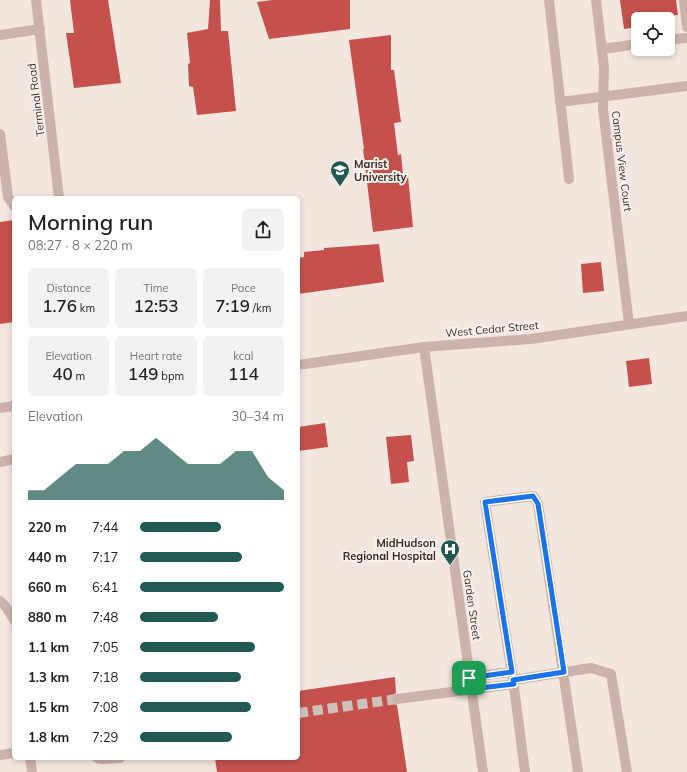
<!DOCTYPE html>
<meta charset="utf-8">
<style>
body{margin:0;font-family:Mulish,sans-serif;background:#f2f2f2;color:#202124;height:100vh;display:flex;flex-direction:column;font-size:15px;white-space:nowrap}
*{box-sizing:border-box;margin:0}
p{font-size:13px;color:#757577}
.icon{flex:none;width:22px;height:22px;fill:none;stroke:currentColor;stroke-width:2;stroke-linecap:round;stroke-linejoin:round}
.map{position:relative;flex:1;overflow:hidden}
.details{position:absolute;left:12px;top:196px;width:288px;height:564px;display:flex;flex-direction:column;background:#fff;border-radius:6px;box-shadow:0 2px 6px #0003}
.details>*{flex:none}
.tools{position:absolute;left:631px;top:12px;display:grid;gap:8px}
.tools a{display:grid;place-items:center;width:44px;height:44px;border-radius:6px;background:#fff;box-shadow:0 2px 6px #0003;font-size:20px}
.pin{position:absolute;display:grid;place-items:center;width:34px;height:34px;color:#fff;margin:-17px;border-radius:8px;box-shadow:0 2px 6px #0006}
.round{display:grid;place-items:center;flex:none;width:42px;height:42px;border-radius:6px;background:#f2f2f2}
.summary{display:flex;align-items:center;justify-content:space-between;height:68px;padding:0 16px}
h1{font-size:22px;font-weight:600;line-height:30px}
.figures{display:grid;grid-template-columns:repeat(3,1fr);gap:6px;height:68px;padding:4px 16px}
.figures div{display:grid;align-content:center;border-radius:6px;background:#f2f2f2;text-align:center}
.figures b{font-size:17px;font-weight:600}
.figures small{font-size:11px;font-weight:400}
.figures p{font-size:11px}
.chart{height:112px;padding:8px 16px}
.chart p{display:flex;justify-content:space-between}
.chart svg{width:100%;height:72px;margin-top:4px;fill:#205a52;opacity:.7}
ul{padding:0 16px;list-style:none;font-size:13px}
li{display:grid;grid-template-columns:64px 48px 1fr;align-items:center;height:30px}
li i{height:10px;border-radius:5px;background:#205a52}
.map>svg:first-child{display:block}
.building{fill:#c4514c}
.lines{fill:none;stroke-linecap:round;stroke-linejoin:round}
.minor-tunnel{stroke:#cec1bb;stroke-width:10;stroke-dasharray:10 5;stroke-linecap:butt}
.minor{stroke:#cbb3ab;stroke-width:10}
.route-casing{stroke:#fff;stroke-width:8}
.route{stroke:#1a73e8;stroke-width:5}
.labels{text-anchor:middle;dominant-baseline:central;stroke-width:4;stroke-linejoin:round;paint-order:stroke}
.street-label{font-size:11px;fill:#392c2a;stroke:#faf1ec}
.poi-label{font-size:11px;font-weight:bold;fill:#392c2a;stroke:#faf1ec;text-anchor:start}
</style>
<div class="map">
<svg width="687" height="772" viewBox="0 0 687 772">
<rect width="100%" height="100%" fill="#f3e6df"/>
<!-- building -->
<path class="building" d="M 70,0 L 108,0 L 121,83 L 74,88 L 66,33 L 74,33 Z
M 210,0 L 220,0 L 221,31 L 228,31 L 236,111 L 197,115 L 193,87 L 189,86 L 188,64 L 190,63 L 187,33 L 208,29 Z
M 272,0 L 350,0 L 350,29 L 269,39 L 257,2 Z
M 620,0 L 676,0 L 678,15 L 668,16 L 668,19 L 638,19 L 638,27 L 624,29 Z
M 391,35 L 391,70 L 394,70 L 401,122 L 394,123 L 398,155 L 401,154 L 403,175 L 408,176 L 413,227 L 373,232 L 363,149 L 364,149 L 349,40 Z
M 14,220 L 14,322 L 0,324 L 0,222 Z
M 379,244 L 384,282 L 298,294 L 298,258 L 304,257 L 304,252 L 324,250 L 324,248 Z
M 601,262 L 604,291 L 583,293 L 581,264 Z
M 649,358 L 652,384 L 629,387 L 626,361 Z
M 325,423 L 328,447 L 298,451 L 298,427 Z
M 411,435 L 414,461 L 407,462 L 409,482 L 391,484 L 386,437 Z
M 395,677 L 396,693 L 391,696 L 391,700 L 392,703 L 397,705 L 407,772 L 217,772 L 215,758 L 298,758 L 298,691 Z"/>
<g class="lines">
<!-- minor-tunnel -->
<path class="minor-tunnel" d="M 298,713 L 397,699"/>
<!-- minor -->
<path class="minor" d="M 36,0 L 59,198
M 549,0 L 569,179
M 596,0 L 604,68 L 603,109 L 629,324
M 684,0 L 687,27
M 0,35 L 40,29
M 668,40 L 687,38
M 602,49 L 638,44
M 560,102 L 687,86
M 0,134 L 8,197 L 14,206
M 424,347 L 483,772
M 298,365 L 424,347 L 531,339 L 687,316
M 0,408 L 14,406
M 0,462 L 14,459
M 0,601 L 6,607 L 14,620
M 469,677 L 512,672
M 513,680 L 485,502 L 533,496 L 538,504 L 578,772
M 397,699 L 514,684
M 0,755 L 14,753
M 30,758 L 32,772
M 97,758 L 103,759 L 120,758
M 525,772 L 513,680 L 591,668 L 611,674 L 627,772"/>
</g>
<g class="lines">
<!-- route casing -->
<g class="route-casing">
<path id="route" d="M 533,496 L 538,504 L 564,672 L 513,680 L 514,684 L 471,689 L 469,678 L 512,672 L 485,502 Z"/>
</g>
<!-- route -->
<use href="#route" class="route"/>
</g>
<!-- icons -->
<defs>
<g id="university-pin" transform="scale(1)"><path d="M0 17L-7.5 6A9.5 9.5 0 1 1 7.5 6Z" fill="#205a52" stroke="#faf1ec"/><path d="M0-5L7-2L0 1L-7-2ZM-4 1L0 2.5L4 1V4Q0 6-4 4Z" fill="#fff"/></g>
<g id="hospital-pin" transform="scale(1)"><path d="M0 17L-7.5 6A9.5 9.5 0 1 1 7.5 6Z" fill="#205a52" stroke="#faf1ec"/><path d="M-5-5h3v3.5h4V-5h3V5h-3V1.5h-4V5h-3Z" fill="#fff"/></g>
</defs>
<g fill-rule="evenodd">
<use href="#university-pin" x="340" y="170"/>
<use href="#hospital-pin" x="450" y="549"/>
</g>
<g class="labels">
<!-- street labels -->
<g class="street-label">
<text transform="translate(36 100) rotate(-97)">Terminal Road</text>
<text transform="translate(622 161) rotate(83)">Campus View Court</text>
<text transform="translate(492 329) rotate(-5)">West Cedar Street</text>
<text transform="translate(472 605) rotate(82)">Garden Street</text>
</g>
<!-- poi labels -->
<g class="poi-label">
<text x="354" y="164">Marist<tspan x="354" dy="13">University</tspan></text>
<text x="436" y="543" text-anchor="end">MidHudson<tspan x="436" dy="13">Regional Hospital</tspan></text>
</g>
</g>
</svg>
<div class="tools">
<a><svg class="icon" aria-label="locate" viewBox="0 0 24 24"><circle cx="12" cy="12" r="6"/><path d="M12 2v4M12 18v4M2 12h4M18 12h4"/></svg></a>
</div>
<div class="pin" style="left:469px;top:678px;background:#1e9e55"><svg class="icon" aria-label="arrive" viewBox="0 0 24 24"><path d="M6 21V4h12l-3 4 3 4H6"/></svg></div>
<section class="details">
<div class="summary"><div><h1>Morning run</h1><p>08:27 · 8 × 220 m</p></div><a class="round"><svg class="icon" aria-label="share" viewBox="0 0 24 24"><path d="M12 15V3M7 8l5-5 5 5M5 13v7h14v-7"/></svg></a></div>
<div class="figures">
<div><p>Distance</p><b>1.76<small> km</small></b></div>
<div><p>Time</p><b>12:53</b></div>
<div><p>Pace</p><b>7:19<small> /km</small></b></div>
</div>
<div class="figures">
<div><p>Elevation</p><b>40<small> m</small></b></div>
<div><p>Heart rate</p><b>149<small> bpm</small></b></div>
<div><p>kcal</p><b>114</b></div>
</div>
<div class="chart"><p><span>Elevation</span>30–34 m</p>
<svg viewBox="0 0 160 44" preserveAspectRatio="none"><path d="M0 44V38L10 38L20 30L30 22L40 22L50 22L60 14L70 14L80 6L90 14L100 22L110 22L120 22L130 14L140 14L150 30L160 38V44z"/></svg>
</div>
<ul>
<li><b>220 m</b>7:44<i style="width:56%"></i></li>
<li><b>440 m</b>7:17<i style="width:71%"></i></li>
<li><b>660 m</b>6:41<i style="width:100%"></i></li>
<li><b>880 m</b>7:48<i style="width:54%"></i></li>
<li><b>1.1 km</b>7:05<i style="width:80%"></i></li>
<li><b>1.3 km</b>7:18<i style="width:70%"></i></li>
<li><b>1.5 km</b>7:08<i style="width:77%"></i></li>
<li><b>1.8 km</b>7:29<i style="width:64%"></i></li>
</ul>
</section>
</div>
